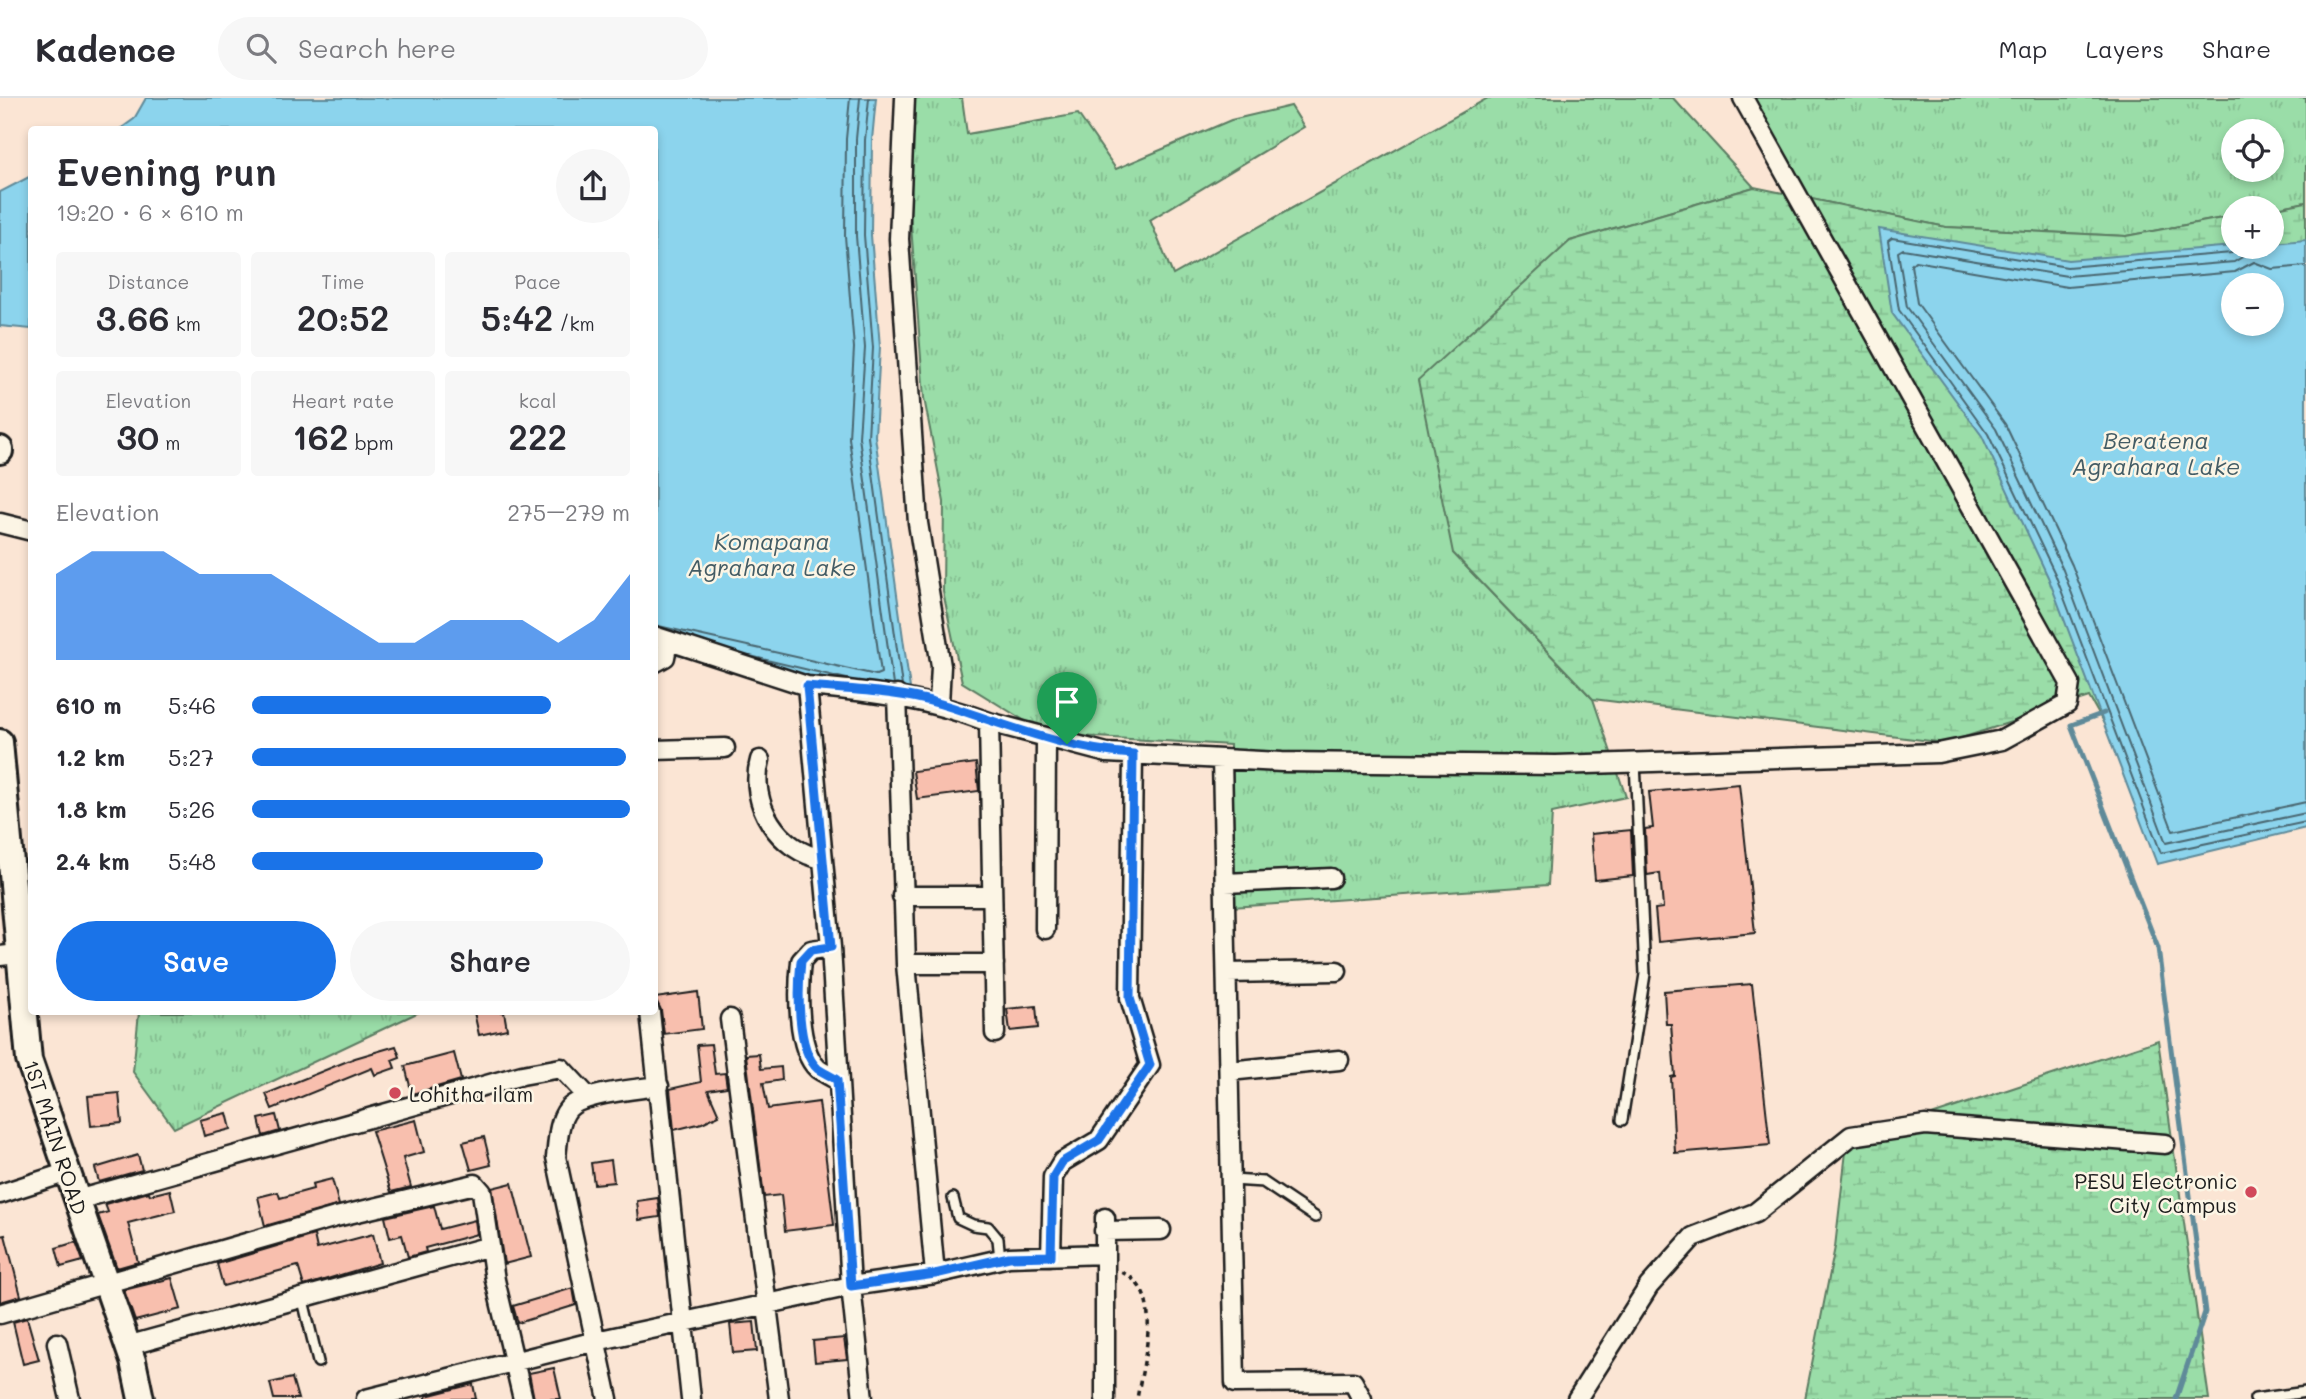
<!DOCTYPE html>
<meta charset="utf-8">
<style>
body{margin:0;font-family:Mali,sans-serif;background:#f7f7f7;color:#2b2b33;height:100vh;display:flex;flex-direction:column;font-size:26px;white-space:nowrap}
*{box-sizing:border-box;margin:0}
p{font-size:23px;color:#7c7c81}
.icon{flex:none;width:38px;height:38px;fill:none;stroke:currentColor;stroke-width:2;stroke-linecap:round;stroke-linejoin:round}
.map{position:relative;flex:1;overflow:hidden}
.sheet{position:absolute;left:28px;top:28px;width:630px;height:889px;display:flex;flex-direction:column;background:#fff;border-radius:7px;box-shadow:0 4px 10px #0003}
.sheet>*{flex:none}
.fabs{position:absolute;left:2221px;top:21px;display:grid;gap:14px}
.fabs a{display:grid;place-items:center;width:63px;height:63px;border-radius:50%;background:#fff;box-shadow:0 4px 10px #0003;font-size:35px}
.pin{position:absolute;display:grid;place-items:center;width:60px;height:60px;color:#fff;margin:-72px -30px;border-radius:50% 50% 50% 0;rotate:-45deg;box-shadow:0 0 7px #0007}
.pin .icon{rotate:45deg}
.round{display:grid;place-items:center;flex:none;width:74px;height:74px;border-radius:37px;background:#f7f7f7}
.overview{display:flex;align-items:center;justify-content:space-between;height:119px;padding:0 28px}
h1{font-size:38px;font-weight:600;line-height:52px}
.figures{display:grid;grid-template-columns:repeat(3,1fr);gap:10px;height:119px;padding:7px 28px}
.figures div{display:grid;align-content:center;border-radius:7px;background:#f7f7f7;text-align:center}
.figures b{font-size:35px;font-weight:600}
.figures small{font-size:19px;font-weight:400}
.figures p{font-size:19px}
.chart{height:196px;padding:14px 28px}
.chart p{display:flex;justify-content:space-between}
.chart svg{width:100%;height:126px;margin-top:7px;fill:#1a73e8;opacity:.7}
.cta{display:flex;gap:14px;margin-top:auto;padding:14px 28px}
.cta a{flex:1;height:80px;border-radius:42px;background:#1a73e8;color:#fff;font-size:28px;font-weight:600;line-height:80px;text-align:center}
.cta a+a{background:#f7f7f7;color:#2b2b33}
ul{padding:0 28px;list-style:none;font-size:23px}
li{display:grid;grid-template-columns:112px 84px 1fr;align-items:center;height:52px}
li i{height:18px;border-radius:9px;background:#1a73e8}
header{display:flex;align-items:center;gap:42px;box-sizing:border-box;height:98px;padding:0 35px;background:#fff;border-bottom:2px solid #e1e1e2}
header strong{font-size:33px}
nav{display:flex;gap:38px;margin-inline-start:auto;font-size:24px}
.search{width:490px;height:63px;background:#f7f7f7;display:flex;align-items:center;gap:18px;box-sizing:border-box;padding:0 24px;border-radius:38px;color:#7c7c81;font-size:26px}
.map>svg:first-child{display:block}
.grass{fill:url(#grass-tufts);stroke:#5b7c62;stroke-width:2;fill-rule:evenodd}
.wetland{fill:url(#wetland-marsh);stroke:#5b7c62;stroke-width:2;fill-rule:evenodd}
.water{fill:#8cd4ed;stroke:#5f8a99;stroke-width:2;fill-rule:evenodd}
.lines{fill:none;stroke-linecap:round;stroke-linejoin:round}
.shore{stroke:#496670;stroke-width:2}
.stream{stroke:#5f8a99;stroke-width:5}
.building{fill:#f8bfae;stroke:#1c1c1c;stroke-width:2}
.lane-casing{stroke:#1c1c1c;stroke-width:14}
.street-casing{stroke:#1c1c1c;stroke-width:23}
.secondary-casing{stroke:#1c1c1c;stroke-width:30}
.path{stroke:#1c1c1c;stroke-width:3.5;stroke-dasharray:5 5;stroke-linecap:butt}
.lane{stroke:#fcf5e5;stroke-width:9}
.street{stroke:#fcf5e5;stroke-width:18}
.secondary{stroke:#fcf5e5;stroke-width:24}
.route-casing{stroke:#fff;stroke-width:14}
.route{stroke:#1a73e8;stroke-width:9}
.poi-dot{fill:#d1495b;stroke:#fcf5e5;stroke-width:2.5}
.labels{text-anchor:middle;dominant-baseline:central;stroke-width:5;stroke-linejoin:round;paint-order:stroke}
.poi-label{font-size:21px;fill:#1c1c1c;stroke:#fcf5e5;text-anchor:start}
.street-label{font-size:21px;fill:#1c1c1c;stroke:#fcf5e5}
.water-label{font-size:23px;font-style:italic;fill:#435c65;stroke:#fcf5e5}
</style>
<header>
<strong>Kadence</strong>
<div class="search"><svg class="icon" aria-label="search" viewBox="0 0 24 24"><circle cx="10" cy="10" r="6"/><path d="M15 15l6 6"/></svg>Search here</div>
<nav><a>Map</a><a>Layers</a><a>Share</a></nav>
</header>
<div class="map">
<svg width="2306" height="1301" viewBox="0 0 2306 1301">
<defs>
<pattern id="grass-tufts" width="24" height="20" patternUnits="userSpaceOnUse" patternTransform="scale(1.75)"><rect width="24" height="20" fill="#9adda8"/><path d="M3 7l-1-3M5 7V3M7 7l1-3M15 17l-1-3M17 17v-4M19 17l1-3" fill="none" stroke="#84bd90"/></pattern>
<pattern id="wetland-marsh" width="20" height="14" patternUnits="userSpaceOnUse" patternTransform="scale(1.75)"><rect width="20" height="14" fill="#9adda8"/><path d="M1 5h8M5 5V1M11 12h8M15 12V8" fill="none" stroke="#84bd90"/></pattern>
</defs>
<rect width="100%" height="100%" fill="#fbe5d4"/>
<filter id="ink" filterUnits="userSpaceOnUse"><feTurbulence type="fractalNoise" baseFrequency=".0143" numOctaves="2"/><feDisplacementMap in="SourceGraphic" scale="14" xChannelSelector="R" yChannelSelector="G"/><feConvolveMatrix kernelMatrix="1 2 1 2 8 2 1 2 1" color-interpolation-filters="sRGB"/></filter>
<g filter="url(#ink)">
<!-- grass -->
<path class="grass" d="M 912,0 L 962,0 L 967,36 L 1078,16 L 1116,71 L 1231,22 L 1291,8 L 1304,29 L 1150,122 L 1173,177 L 1488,0 L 1673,0 L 1754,89 L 1570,143 L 1453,455 L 1593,601 L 1626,699 L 1552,715 L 1548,787 L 1232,809 L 1230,647 L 1046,636 L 962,584 L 943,494 L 944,404 L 924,300 L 910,114 Z
M 1754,0 L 2306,0 L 2306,104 L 2272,111 L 2233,110 L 2233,118 L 2126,138 L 1946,129 L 1806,100 ZM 2233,33 L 2272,33 L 2272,72 L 2233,72 Z
M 139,914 L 419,914 L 174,1030 L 133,974 Z"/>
<!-- wetland -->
<path class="wetland" d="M 1754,89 L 1946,129 L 2126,138 L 2233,118 L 2233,149 L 2272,149 L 2272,111 L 2306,104 L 2306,708 L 2172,747 L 2089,599 L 1946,645 L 1593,601 L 1453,455 L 1418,282 L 1570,143 ZM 2233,187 L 2272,187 L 2272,226 L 2233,226 Z
M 2158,942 L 2209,1301 L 1805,1301 L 1835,1149 L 1847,1045 Z"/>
<!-- water -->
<path class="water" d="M 146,0 L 876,0 L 872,42 L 871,137 L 880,249 L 875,338 L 913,612 L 655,552 L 654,32 L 119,32 L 134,21 Z
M 31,78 L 31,231 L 0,228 L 0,94 Z
M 1879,131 L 2068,162 L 2233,148 L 2272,149 L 2272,145 L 2306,142 L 2306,730 L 2157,766 L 2048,479 L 1982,338 L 1892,215 ZM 2233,187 L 2272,187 L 2272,226 L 2233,226 Z"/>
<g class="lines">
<!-- shore -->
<path class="shore" d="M 860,0 L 856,41 L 856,138 L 865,250 L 859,339 L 893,587
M 869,0 L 865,42 L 864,137 L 873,250 L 868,339 L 902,588
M 2240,149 L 2232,155 L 2067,169 L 1892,140 L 1888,143 L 1899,212 L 1988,336 L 2055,476 L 2161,755 L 2306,724
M 2249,149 L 2244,158 L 2234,164 L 2067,178 L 1903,151 L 1898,154 L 1907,209 L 1996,331 L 2063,472 L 2166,745 L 2306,715
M 2306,168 L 2272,171 L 2254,164 L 2235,174 L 2067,189 L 1915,163 L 1911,167 L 1917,205 L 2005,326 L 2072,467 L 2173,733 L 2306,704
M 654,527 L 876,577 L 881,575 L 849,340 L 854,250 L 845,138 L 846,41 L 850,0
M 750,558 L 851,582"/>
<!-- stream -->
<path class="stream" d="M 2104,615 L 2071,627 L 2158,850 L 2205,1214 L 2176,1301"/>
</g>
<!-- building -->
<path class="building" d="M 976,665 L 979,693 L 917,701 L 913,673 Z
M 1739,686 L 1755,835 L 1658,844 L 1655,811 L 1663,810 L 1660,775 L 1647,777 L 1645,731 L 1653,730 L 1649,694 Z
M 1631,732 L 1633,778 L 1595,782 L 1591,736 Z
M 1752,886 L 1770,1047 L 1675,1055 L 1671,979 L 1675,978 L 1671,926 L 1666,926 L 1664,893 Z
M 698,894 L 702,931 L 664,936 L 661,912 L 655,900 Z
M 1036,908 L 1038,930 L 1010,933 L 1007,911 Z
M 474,914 L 504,914 L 507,931 L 479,937 Z
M 711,946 L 715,976 L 725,975 L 727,989 L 708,992 L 719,1017 L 702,1025 L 674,1032 L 670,991 L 701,984 L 697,947 Z
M 396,948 L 400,959 L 392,962 L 395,970 L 375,977 L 372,970 L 272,1011 L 266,996 L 355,960 Z
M 454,955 L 461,982 L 412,996 L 405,968 Z
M 759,956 L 761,971 L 781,969 L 782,982 L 763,985 L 768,1011 L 819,1004 L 834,1127 L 785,1133 L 781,1097 L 764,1099 L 746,957 Z
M 119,995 L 122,1025 L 91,1028 L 88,998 Z
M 227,1015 L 231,1031 L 204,1038 L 200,1022 Z
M 276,1017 L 280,1033 L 263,1038 L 259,1021 Z
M 416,1022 L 424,1054 L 403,1060 L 411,1089 L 391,1094 L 372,1033 Z
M 484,1039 L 491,1067 L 471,1072 L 463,1044 Z
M 138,1057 L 142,1072 L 99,1084 L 95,1070 Z
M 611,1062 L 614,1084 L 594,1086 L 591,1065 Z
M 332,1081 L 339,1107 L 265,1128 L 258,1099 L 278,1094 L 280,1100 L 313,1091 L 312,1086 Z
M 512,1085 L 531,1159 L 504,1166 L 492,1090 Z
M 170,1092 L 175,1113 L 128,1125 L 138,1164 L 117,1170 L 98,1117 L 108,1114 L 105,1106 L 149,1094 L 150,1097 Z
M 658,1100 L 660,1119 L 639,1122 L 637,1103 Z
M 434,1108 L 440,1131 L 475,1122 L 477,1136 L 425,1150 L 426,1154 L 408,1159 L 402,1137 L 390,1140 L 385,1119 Z
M 373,1136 L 380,1165 L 304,1188 L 298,1168 L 223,1188 L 217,1166 L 314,1137 L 317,1151 Z
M 5,1137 L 21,1198 L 0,1204 L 0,1138 Z
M 76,1144 L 83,1163 L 61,1169 L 56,1150 Z
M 172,1180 L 181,1211 L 135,1223 L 124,1192 Z
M 573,1190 L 576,1207 L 518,1225 L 513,1208 Z
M 27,1220 L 39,1262 L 23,1266 L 13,1224 Z
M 754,1224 L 757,1253 L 733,1255 L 730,1226 Z
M 844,1240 L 847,1261 L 815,1264 L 813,1243 Z
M 554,1270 L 561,1301 L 534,1301 L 529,1275 Z
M 292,1280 L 298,1301 L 274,1301 L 270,1285 Z
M 473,1286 L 476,1301 L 426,1301 L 426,1298 Z"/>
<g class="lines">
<!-- lane casing -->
<g class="lane-casing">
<path id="lane" d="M 1622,1022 L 1645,876 L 1635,664
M 1232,1082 L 1263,1084 L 1315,1119
M 953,1100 L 958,1120 L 973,1127 L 988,1129 L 998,1141 L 1000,1161
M 302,1198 L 318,1264
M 2255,1301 L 2306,1294"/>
</g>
<!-- street casing -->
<g class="street-casing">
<path id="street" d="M 905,0 L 899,141 L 918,425 L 941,568 L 939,606
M 0,425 L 32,433
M 654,538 L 807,588
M 654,565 L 665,559 L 668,543
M 897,597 L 906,866 L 935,1176
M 989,624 L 1107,655 L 1282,664 L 1556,667 L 1938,655 L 2002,642 L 2067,606 L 2070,585 L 1743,0
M 654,652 L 725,650
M 1222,661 L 1235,1285 L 1353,1284 L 1362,1301
M 760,662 C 748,706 779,753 823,761
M 1225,785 L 1331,780
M 902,798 L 991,798
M 1045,831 L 1046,640
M 831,849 L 811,852 L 801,863 C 798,890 796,951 818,971 C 824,975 831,978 837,982
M 0,858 L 18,856
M 906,866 L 994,866
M 1227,875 L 1337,873
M 650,914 L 691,1301
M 730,921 L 779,1301
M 1229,973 L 1339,962
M 0,1096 L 68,1074
M 77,1102 L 522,977 L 561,970 L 589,1000
M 1104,1133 L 1161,1132
M 1105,1156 L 1105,1301
M 1051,1158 L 1053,1079 L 1062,1064 L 1099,1042 L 1150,967 L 1130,900 L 1133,656
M 0,1216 L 336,1119 L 475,1086 L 482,1094 L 495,1182 L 523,1301
M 57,1245 L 70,1301
M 127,1248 L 490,1148
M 366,1301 L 596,1243 L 851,1188 L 935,1176 L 1009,1159 L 1105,1156 L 1105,1120
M 608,1301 L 556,1059 C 558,1044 558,1023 568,1011 C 581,995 638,991 659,988
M 863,1301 L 851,1188 L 831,849 L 807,588 C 876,594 924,600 989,624 L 995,935
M 1577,1301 L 1649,1188 L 1693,1139 L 1755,1115 L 1851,1038 L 1925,1027 L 2165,1046"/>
</g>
<!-- secondary casing -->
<g class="secondary-casing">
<path id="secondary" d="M 0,351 L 0,353
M 0,644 L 29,962 L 133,1263 L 141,1301"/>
</g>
<!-- path -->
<path class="path" d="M 1121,1174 C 1166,1192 1143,1263 1137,1301"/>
<!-- lane -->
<use href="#lane" class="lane"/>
<!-- street -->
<use href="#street" class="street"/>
<!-- secondary -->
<use href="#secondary" class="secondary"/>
</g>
</g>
<g class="lines" filter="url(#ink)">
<!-- route casing -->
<g class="route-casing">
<path id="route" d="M 807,588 C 851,592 899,593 941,606 C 1005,626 1066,652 1133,656 L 1130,900 L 1150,967 L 1099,1042 L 1062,1064 L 1053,1079 L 1051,1158 L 1009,1159 L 935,1176 L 851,1188 L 837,982 C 831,978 824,975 818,971 C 796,952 798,890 801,863 L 811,852 L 831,849 Z"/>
</g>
<!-- route -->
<use href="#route" class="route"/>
</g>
<!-- markers -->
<g class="poi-dot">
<circle cx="395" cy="995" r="7"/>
<circle cx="2251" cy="1094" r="7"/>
</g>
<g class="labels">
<!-- poi labels -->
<g class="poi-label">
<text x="409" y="995">Lohitha ilam</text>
<text x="2237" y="1082" text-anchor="end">PESU Electronic<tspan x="2237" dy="24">City Campus</tspan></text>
</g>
<!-- street labels -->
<g class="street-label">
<text transform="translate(56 1039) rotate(72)">1ST MAIN ROAD</text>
</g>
<!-- water labels -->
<g class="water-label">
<text x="2156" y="342">Beratena<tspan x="2156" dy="26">Agrahara Lake</tspan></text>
<text x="772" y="443">Komapana<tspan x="772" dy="26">Agrahara Lake</tspan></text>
</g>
</g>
</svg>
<div class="fabs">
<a><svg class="icon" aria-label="locate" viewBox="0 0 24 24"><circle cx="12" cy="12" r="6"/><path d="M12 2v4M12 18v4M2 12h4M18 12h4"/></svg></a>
<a>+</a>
<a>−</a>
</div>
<div class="pin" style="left:1067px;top:646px;background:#1e9e55"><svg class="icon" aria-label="arrive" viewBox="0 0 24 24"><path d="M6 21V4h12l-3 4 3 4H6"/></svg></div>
<section class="sheet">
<div class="overview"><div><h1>Evening run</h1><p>19:20 · 6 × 610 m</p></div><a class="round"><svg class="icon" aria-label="share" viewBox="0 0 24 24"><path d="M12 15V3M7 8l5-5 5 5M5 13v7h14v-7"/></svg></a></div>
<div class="figures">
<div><p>Distance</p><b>3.66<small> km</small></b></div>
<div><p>Time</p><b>20:52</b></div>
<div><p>Pace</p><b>5:42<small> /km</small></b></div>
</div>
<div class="figures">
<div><p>Elevation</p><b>30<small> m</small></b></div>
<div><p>Heart rate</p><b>162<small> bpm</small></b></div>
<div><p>kcal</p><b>222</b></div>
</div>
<div class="chart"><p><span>Elevation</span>275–279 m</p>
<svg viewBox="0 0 160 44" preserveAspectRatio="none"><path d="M0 44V14L10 6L20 6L30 6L40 14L50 14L60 14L70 22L80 30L90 38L100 38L110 30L120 30L130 30L140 38L150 30L160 14V44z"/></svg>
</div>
<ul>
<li><b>610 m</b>5:46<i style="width:79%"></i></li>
<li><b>1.2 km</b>5:27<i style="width:99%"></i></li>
<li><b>1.8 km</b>5:26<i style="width:100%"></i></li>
<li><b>2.4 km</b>5:48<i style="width:77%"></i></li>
</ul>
<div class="cta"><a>Save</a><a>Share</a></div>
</section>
</div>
